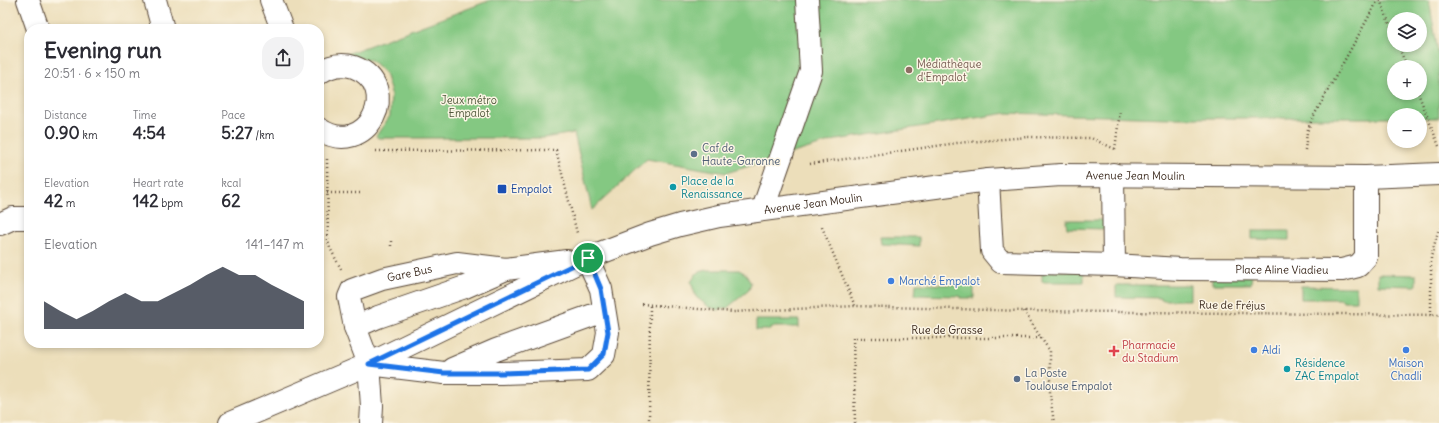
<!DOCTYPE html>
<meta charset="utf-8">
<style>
body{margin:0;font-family:Delius,sans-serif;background:#f2f2f3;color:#2b2b33;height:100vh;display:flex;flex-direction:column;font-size:15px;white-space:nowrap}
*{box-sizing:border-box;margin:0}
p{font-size:13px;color:#7c7c81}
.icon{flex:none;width:22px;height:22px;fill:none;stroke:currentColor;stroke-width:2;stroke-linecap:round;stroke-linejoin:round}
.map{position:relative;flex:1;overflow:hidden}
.sheet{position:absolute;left:24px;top:24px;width:300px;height:324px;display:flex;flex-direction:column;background:#fff;border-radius:16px;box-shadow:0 2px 6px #0003}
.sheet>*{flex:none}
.buttons{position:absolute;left:1387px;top:12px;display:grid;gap:8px}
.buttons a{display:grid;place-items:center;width:40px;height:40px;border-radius:50%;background:#fff;box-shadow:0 2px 6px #0003;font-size:20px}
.pin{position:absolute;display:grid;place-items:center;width:34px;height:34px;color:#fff;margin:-17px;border:2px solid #fff;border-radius:50%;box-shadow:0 1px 4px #0007}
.round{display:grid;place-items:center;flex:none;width:42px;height:42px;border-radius:16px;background:#f2f2f3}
.overview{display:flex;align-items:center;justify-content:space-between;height:68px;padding:0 20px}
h1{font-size:22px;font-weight:700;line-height:30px}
.figures{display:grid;grid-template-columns:repeat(3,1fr);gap:6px;height:68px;padding:4px 20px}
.figures div{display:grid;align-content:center}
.figures b{font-size:17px;font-weight:700}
.figures small{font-size:11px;font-weight:400}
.figures p{font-size:11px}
.chart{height:112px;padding:8px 20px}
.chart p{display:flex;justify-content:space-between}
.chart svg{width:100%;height:72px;margin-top:4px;fill:#111827;opacity:.7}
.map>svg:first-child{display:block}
.green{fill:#84c882;stroke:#607950;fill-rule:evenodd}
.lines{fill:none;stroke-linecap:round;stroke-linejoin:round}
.minor-casing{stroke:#564535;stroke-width:24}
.path{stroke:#564535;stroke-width:2.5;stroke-dasharray:1 3;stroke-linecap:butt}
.minor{stroke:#fff;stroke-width:22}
.route-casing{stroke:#fff;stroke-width:8}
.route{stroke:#1a73e8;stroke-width:5}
.education-dot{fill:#8d6e63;stroke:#fcf5e5;stroke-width:1.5}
.service-dot{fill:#5c6f8a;stroke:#fcf5e5;stroke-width:1.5}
.culture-dot{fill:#0f9aa8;stroke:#fcf5e5;stroke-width:1.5}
.transit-dot{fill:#1a4fb4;stroke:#fcf5e5;stroke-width:1.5}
.shop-dot{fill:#3f7fe0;stroke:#fcf5e5;stroke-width:1.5}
.health-dot{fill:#e0444e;stroke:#fcf5e5;stroke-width:1.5}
.labels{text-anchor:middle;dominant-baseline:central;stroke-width:3;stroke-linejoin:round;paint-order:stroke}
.education-label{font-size:11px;fill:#785e54;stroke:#fcf5e5;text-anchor:start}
.park-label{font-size:11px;fill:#51593c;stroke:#fcf5e5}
.service-label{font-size:11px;fill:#4e5e75;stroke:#fcf5e5;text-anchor:start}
.street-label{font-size:11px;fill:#3b2a1e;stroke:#fcf5e5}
.culture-label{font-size:11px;fill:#0d838f;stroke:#fcf5e5;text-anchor:start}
.transit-label{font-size:11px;fill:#164399;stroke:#fcf5e5;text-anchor:start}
.shop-label{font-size:11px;fill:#366cbe;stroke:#fcf5e5;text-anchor:start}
.health-label{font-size:11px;fill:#be3a42;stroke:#fcf5e5;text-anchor:start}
</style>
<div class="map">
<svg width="1439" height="423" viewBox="0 0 1439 423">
<rect width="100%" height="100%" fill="#fcf5e5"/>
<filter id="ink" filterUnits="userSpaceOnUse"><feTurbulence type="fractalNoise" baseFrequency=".025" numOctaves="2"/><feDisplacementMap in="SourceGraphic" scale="8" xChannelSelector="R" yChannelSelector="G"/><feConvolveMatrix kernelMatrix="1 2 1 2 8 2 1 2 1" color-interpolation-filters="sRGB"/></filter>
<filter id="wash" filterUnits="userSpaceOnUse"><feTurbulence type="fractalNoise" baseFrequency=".012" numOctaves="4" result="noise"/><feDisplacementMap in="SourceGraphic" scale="16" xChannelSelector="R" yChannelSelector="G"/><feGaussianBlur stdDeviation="0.9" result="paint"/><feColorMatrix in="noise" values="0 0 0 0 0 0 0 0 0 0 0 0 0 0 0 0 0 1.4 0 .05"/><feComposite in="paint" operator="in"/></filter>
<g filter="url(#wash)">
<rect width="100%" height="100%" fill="#ecdeba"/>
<!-- green -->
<path class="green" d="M 491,0 L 1429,0 L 1439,58 L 1439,118 L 1420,118 L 1420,115 L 1394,115 L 1394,118 L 1169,118 L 1007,113 L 836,140 L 726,173 L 647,159 L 592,210 L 574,133 L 544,138 L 378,138 L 376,136 L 390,116 L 391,93 L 385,73 L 371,60 L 344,55 ZM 1394,19 L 1420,19 L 1420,45 L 1394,45 ZM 1394,67 L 1420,67 L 1420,93 L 1394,93 Z
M 1066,220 L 1104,220 L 1104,229 L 1067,228 Z
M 1252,231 L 1289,231 L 1289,240 L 1252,239 Z
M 880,237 L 919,237 L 919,246 L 881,244 Z
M 706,270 L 739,270 L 746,274 L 751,284 L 749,290 L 727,308 L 719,310 L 709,307 L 696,297 L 691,282 L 697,273 Z
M 1042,271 L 1084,271 L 1084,282 L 1042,282 Z
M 1212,272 L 1252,272 L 1251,284 L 1212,284 Z
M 1378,274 L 1416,275 L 1416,286 L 1378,285 Z
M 916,284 L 974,285 L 974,298 L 960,298 L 960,296 L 915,295 Z
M 1116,285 L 1190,285 L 1190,300 L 1161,300 L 1161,298 L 1116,297 Z
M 1301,286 L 1356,287 L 1356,301 L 1342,301 L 1342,299 L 1301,299 Z
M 756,320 L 799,320 L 799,327 L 770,327 L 770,330 L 756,330 Z"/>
</g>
<g filter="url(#ink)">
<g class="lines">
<!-- minor casing -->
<g class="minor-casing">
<g id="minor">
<path d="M 28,0 L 38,29"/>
<path d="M 155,0 L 163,29"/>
<path d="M 271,0 L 282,29"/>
<path d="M 319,73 C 329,66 341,63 354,67 C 404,86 367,161 319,129"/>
<path id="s1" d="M 1113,174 L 1114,265 L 1180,269 L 1342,270 L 1358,266 L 1366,257 L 1366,177"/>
<path d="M 988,180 L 992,251 L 1001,262 L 1114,265"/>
<path d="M 763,209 L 811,71 L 807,0"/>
<path d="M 0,224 L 13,218 L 29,218"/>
<path d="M 355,327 L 378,317 L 465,287 L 506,269"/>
<path d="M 369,364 L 444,373 L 501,373 L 588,370 L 604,355 L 608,332 L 601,289 L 587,258"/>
<path d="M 452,369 L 496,350 L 604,311"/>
<path id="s2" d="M 230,423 L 369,364 L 587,258 L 650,234 L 680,225 L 719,216 L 988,180 L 1061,175 L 1366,177 L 1439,174"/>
<path id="s3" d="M 371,423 L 372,406 L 369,364 L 355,327 L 349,297 L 352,290 L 382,279 L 457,263 L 506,269 L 567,261"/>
</g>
</g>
<!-- path -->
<path class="path" d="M 1380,0 L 1394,35
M 1398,45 L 1407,67
M 1418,93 L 1439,146
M 1115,149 L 1120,111
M 1305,150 L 1307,132 L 1312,119 L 1378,0
M 376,151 L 556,150 L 577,233
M 327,159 L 328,241 L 330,248 L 341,269
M 810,164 L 957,143 L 1028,137 L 1091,138 L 1115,149
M 327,193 L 362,193
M 822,227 L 855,306
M 391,241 L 391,246
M 642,304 L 733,312 L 855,306 L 1024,311 L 1439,315
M 1024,311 L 1041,338 L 1050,351 L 1050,395 L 1054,423
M 1431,315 L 1431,257 L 1439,228
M 649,423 L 650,304
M 855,423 L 853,338 L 1041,338"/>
<!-- minor -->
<use href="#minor" class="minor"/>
</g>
</g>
<g class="lines" filter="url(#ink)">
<!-- route casing -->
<g class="route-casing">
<path id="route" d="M 588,258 L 601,289 L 608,332 L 604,354 L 588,370 L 501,373 L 444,373 L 369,364 Z"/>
</g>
<!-- route -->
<use href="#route" class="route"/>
</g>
<!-- markers -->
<circle class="education-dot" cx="909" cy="70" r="4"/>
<g class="service-dot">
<circle cx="694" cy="154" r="4"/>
<circle cx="1017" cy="379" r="4"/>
</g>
<g class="culture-dot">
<circle cx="673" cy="187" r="4"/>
<circle cx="1287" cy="369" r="4"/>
</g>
<rect class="transit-dot" x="497" y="184" width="10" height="10" rx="2"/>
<g class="shop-dot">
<circle cx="891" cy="281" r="4"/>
<circle cx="1254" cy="350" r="4"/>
<circle cx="1406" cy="350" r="4"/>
</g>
<path class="health-dot" d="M1112 345h4v4h4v4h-4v4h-4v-4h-4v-4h4z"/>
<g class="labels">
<!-- education labels -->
<g class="education-label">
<text x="917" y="64">Médiathèque<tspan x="917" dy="13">d'Empalot</tspan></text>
</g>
<!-- park labels -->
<g class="park-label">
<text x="469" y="100">Jeux métro<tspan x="469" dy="13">Empalot</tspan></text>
</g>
<!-- service labels -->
<g class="service-label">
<text x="702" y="148">Caf de<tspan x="702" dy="13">Haute-Garonne</tspan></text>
<text x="1025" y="373">La Poste<tspan x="1025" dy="13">Toulouse Empalot</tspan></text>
</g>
<!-- street labels -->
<g class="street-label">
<text stroke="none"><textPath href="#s2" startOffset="951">Avenue Jean Moulin</textPath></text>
<text stroke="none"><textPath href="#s2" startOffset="627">Avenue Jean Moulin</textPath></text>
<text stroke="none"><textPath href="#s1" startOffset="259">Place Aline Viadieu</textPath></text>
<text stroke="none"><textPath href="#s3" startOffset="197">Gare Bus</textPath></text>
<text transform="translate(1232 305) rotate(1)">Rue de Fréjus</text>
<text x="947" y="330">Rue de Grasse</text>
</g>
<!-- culture labels -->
<g class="culture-label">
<text x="681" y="181">Place de la<tspan x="681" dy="13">Renaissance</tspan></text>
<text x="1295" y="363">Résidence<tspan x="1295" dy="13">ZAC Empalot</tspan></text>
</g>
<!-- transit labels -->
<g class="transit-label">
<text x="511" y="189">Empalot</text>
</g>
<!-- shop labels -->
<g class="shop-label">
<text x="899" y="281">Marché Empalot</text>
<text x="1262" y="350">Aldi</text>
<text x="1406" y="363" text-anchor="middle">Maison<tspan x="1406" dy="13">Chadli</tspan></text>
</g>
<!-- health labels -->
<g class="health-label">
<text x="1122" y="345">Pharmacie<tspan x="1122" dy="13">du Stadium</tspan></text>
</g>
</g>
</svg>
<div class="buttons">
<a><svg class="icon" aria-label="layers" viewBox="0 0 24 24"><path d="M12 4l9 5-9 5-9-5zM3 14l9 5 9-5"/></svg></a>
<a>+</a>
<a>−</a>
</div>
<div class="pin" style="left:588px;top:258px;background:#1e9e55"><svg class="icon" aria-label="arrive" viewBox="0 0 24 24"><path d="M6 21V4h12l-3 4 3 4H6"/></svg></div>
<section class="sheet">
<div class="overview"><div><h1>Evening run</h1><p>20:51 · 6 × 150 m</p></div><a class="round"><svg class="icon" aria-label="share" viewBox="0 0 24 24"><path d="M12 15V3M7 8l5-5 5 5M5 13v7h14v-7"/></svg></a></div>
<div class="figures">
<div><p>Distance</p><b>0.90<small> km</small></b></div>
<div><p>Time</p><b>4:54</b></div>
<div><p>Pace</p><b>5:27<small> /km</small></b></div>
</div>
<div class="figures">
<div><p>Elevation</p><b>42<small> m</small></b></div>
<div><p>Heart rate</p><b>142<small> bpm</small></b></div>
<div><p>kcal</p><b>62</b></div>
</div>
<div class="chart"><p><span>Elevation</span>141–147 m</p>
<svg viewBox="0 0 160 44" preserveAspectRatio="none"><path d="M0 44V27L10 33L20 38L30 33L40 27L50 22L60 27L70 27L80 22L90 17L100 11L110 6L120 11L130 11L140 17L150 22L160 27V44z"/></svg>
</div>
</section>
</div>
